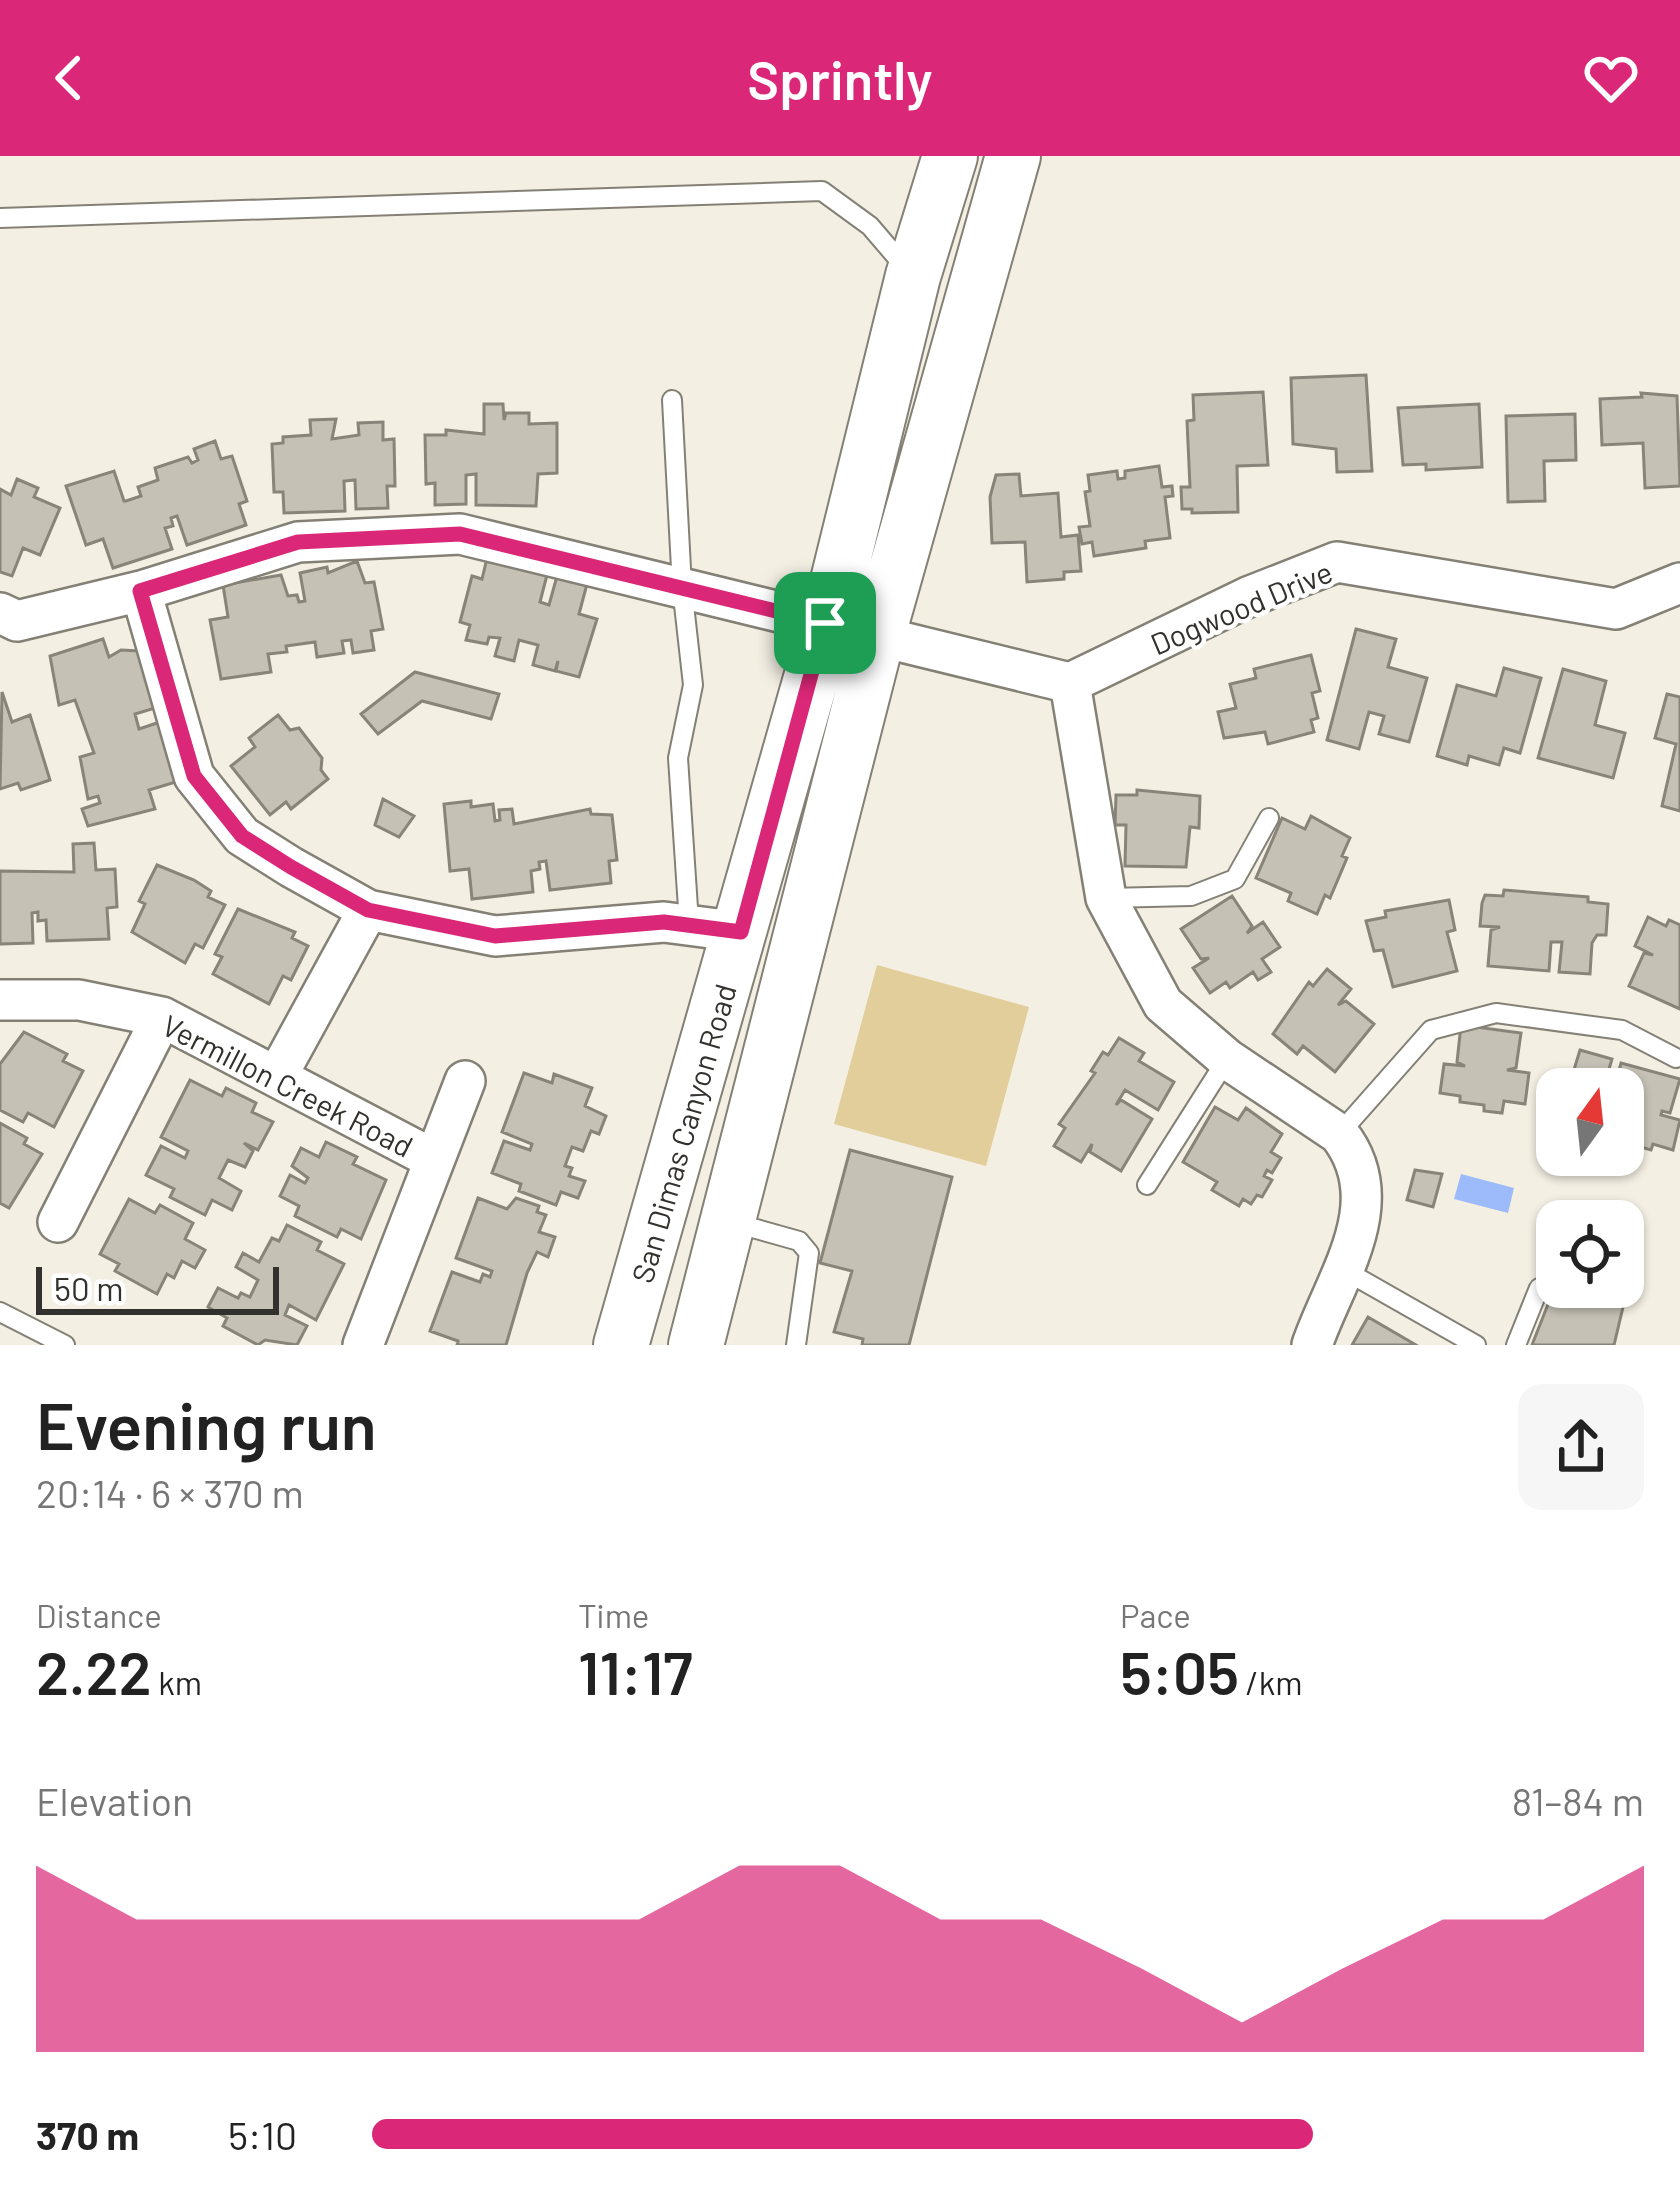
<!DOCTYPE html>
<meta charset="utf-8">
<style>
body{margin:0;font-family:Barlow,sans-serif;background:#f6f6f6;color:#222;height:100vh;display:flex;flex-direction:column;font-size:45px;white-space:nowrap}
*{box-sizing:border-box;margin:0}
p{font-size:39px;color:#767676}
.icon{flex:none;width:66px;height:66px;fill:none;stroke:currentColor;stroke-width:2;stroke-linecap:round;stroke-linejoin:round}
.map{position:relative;height:1189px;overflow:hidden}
.side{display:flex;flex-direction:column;background:#fff;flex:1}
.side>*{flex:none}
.needle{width:78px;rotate:15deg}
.controls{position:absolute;left:1536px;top:912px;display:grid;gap:24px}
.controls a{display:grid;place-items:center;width:108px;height:108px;border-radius:24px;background:#fff;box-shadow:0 3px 9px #0004;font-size:60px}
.scale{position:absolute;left:36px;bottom:30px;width:243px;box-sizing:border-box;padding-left:12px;border:6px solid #33312d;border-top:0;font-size:33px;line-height:42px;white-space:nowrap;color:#33312d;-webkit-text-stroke:9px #fff;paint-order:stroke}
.pin{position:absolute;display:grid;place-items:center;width:102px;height:102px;color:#fff;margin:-51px;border-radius:24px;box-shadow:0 6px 18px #0006}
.round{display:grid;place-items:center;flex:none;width:126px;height:126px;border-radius:24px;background:#f6f6f6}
.head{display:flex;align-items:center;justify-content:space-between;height:204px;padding:0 36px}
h1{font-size:66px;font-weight:600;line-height:90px}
.figures{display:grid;grid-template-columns:repeat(3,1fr);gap:18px;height:204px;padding:12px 36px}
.figures div{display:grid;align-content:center}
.figures b{font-size:60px;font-weight:600}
.figures small{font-size:33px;font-weight:400}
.figures p{font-size:33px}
.chart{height:336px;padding:24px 36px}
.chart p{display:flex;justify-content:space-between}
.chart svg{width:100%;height:216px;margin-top:12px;fill:#db2777;opacity:.7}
ul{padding:0 36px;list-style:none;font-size:39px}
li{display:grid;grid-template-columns:192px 144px 1fr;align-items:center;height:90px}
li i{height:30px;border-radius:15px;background:#db2777}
header{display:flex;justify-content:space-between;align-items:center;height:156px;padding:0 36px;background:#db2777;color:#fff;font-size:54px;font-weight:600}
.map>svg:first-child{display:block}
.green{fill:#e1ce9b}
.water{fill:#9dbafb}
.building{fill:#c5c1b5;stroke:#888479;stroke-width:3}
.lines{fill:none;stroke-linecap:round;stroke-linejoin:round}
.lane-casing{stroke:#848075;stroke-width:22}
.street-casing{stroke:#848075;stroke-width:44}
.secondary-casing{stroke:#848075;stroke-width:58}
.lane{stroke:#fff;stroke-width:18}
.street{stroke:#fff;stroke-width:39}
.secondary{stroke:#fff;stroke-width:54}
.route-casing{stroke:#fff;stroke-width:24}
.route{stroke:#db2777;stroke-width:15}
.labels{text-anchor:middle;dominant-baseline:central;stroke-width:9;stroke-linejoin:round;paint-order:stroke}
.street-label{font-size:30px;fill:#33312d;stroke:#fff}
</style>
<header><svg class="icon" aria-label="back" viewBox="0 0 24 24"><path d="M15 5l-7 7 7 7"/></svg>Sprintly<svg class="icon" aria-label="heart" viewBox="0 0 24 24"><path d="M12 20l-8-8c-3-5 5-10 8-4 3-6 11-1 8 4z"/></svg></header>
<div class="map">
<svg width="1680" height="1189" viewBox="0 0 1680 1189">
<rect width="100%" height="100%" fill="#f4efe3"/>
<!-- green -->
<path class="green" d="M 877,809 L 1029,851 L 986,1010 L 834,968 Z"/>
<!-- water -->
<path class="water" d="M 1461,1018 L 1514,1032 L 1508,1057 L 1454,1043 Z"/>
<!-- building -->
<path class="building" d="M 1366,219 L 1372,315 L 1337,316 L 1336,293 L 1293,288 L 1291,222 Z
M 1263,236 L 1268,309 L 1237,310 L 1238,356 L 1192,357 L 1192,353 L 1182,353 L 1181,331 L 1190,331 L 1187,265 L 1194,264 L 1193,239 Z
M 1641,237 L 1677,240 L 1680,330 L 1645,332 L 1643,287 L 1602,289 L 1600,243 L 1642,241 Z
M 484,248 L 503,248 L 504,264 L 506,257 L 529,257 L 529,268 L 557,267 L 557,317 L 538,318 L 536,350 L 476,349 L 476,318 L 466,319 L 466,348 L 435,349 L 435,327 L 426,328 L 425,279 L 446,279 L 446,274 L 484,278 Z
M 1479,248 L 1482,311 L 1426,314 L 1426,308 L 1403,309 L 1398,252 Z
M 1575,258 L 1576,304 L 1544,305 L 1545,345 L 1508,346 L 1506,260 Z
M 336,263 L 332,283 L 359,279 L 358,267 L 383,266 L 383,284 L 394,283 L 395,330 L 387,330 L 388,352 L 356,353 L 355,324 L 344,325 L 345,355 L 284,357 L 283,336 L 274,336 L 272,288 L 283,287 L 283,281 L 311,279 L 310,264 Z
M 215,285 L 221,303 L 232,300 L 247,345 L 239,348 L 246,369 L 187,389 L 177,360 L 171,362 L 173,370 L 165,372 L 172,393 L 113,412 L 103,383 L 86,389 L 66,330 L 114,315 L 124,345 L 126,345 L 141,340 L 138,331 L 158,324 L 155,312 L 188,301 L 192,307 L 198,304 L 194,293 Z
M 1159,310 L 1162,331 L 1172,330 L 1173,340 L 1165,341 L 1170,382 L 1145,385 L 1146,392 L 1094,400 L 1092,386 L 1082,388 L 1079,371 L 1090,370 L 1085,336 L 1090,335 L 1088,319 L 1117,315 L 1118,323 L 1125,322 L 1125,315 Z
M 1019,318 L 1021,340 L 1058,337 L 1061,381 L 1078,379 L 1081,415 L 1064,416 L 1064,423 L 1027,426 L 1025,386 L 992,387 L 990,341 L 996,319 Z
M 17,323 L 38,332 L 34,341 L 60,352 L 40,399 L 23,392 L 12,420 L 0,416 L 0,333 L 11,339 Z
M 487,402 L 547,419 L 540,446 L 549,449 L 557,420 L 587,428 L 579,458 L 597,463 L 579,521 L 556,515 L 558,505 L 555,515 L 533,509 L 538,489 L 519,484 L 514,505 L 495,500 L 500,482 L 489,481 L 487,488 L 466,484 L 470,469 L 460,466 L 472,420 L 482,423 Z
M 357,405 L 365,427 L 374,426 L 383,473 L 371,475 L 374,494 L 353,497 L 351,484 L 342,485 L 344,497 L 317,501 L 315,486 L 286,490 L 287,496 L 268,498 L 271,516 L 221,523 L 210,464 L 228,461 L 223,429 L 281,419 L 288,440 L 297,439 L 299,446 L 305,445 L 300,417 L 327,411 L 328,417 Z
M 1356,473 L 1396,483 L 1388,511 L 1427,522 L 1409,586 L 1379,578 L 1384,560 L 1369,556 L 1359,593 L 1327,584 Z
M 103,483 L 109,501 L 121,494 L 140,495 L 155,552 L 135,558 L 139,573 L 160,566 L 179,625 L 149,634 L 155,653 L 88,670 L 82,653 L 100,647 L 98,640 L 88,643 L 80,601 L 94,597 L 75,544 L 59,549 L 50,500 Z
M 1311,499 L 1320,535 L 1312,537 L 1318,562 L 1311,564 L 1314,576 L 1268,588 L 1265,576 L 1224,582 L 1218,556 L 1236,552 L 1230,528 L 1256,522 L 1254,513 Z
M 1504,512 L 1541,522 L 1520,597 L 1504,592 L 1499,609 L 1469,600 L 1467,609 L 1437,600 L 1457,529 L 1496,540 Z
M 1563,513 L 1606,525 L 1595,569 L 1625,577 L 1613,622 L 1538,602 Z
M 415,516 L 499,538 L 491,563 L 422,545 L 378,578 L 361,558 Z
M 2,536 L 12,566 L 30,559 L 50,624 L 21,634 L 18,627 L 0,633 Z
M 1667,538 L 1680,541 L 1680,655 L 1662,650 L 1676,588 L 1655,582 Z
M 278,559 L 290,574 L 299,572 L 322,602 L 321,614 L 328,623 L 291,653 L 286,646 L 270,659 L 231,610 L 255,591 L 249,582 Z
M 1137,634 L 1200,640 L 1199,672 L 1190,671 L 1186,711 L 1125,710 L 1126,669 L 1115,669 L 1116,639 L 1137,639 Z
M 383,643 L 414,660 L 399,681 L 375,669 Z
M 471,645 L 471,651 L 493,648 L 495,665 L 500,664 L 499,654 L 512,653 L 514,668 L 590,653 L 591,658 L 612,659 L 617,704 L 609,705 L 611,727 L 550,734 L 546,705 L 539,706 L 540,713 L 531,715 L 533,736 L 472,743 L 469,713 L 450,715 L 444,648 Z
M 1311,660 L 1350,682 L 1342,700 L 1347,702 L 1330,742 L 1325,739 L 1317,758 L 1288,745 L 1291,737 L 1256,722 L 1282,662 L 1305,673 Z
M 94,687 L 96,714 L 115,713 L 117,751 L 107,752 L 109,783 L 47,785 L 46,764 L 38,765 L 38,756 L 32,757 L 33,787 L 0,788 L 0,715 L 74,716 L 73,688 Z
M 157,709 L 194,724 L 211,735 L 208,741 L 225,749 L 203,792 L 195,788 L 185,807 L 132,776 L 145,748 L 139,745 Z
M 1504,734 L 1588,741 L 1588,746 L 1608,748 L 1606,779 L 1597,779 L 1592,787 L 1590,818 L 1559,816 L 1562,786 L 1551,786 L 1549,815 L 1488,810 L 1491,774 L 1500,771 L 1480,770 L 1482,747 L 1485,739 L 1503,740 Z
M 1232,740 L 1252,770 L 1247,777 L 1263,766 L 1280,791 L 1262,803 L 1271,816 L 1258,824 L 1253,816 L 1230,832 L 1226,826 L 1210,837 L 1193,812 L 1209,802 L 1201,803 L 1181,773 Z
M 1449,744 L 1455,774 L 1447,776 L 1457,815 L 1393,831 L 1383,794 L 1374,795 L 1366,765 L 1386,761 L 1385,755 Z
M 238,753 L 295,776 L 292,782 L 308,790 L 291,824 L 283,820 L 269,848 L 213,818 L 222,801 L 215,798 Z
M 1648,761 L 1666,770 L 1669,764 L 1680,769 L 1680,853 L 1629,830 L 1644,797 L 1653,799 L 1635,790 Z
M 1327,813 L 1351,833 L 1338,849 L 1346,845 L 1374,868 L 1335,916 L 1303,890 L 1297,898 L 1273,878 L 1309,826 L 1313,830 Z
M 1461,869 L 1521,877 L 1516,912 L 1507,914 L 1529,917 L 1525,948 L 1504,945 L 1502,957 L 1484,955 L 1484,949 L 1460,946 L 1460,940 L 1440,937 L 1444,908 L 1465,910 L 1457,906 Z
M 24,876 L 67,898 L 63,905 L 83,915 L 54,971 L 28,957 L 23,966 L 0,954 L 0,908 Z
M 1119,882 L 1144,897 L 1139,905 L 1174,926 L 1158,954 L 1125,934 L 1116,949 L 1121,944 L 1152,963 L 1121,1015 L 1090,996 L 1092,988 L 1081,1006 L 1054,990 L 1065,972 L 1059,968 L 1095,917 L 1091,915 L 1103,896 L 1108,899 Z
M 1580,894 L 1612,903 L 1603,933 L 1558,933 L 1563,914 L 1573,917 Z
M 1621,907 L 1680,923 L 1670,957 L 1662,955 L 1661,959 L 1680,964 L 1673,994 L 1653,988 L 1651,994 L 1623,986 L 1623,933 L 1614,933 Z
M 524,917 L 552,927 L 554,918 L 592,932 L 585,950 L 606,960 L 599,978 L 591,975 L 583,995 L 572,991 L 565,1010 L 572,1012 L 569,1020 L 585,1025 L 578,1042 L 561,1036 L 556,1049 L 519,1035 L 521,1028 L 492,1017 L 504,985 L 530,994 L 532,988 L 502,976 Z
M 190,924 L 222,940 L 226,932 L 256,947 L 252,956 L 273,966 L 258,994 L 244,987 L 253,995 L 245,1011 L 228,1004 L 219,1022 L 241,1035 L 232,1054 L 212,1044 L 205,1059 L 170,1041 L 174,1033 L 146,1019 L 161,990 L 185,1002 L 188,995 L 161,981 Z
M 1215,951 L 1238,964 L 1246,952 L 1282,978 L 1271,996 L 1281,1002 L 1272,1017 L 1267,1014 L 1264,1020 L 1272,1024 L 1262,1041 L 1257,1039 L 1251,1048 L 1243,1043 L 1239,1050 L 1212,1034 L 1217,1026 L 1183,1006 Z
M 0,967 L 27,982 L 24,988 L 42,998 L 9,1052 L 0,1047 Z
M 326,986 L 357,1001 L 353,1008 L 386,1024 L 361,1083 L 341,1073 L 337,1081 L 295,1060 L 299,1050 L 280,1040 L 290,1019 L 305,1027 L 308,1022 L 292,1010 L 301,992 L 319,1001 Z
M 850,994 L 952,1021 L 909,1189 L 862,1189 L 863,1183 L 834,1176 L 852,1115 L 820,1107 Z
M 1415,1014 L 1442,1018 L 1433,1051 L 1407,1044 Z
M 478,1042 L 507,1053 L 516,1042 L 539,1050 L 537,1056 L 546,1059 L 539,1076 L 555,1081 L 548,1101 L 537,1096 L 527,1117 L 506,1189 L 457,1189 L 458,1185 L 430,1175 L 452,1116 L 480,1126 L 483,1118 L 490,1121 L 492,1115 L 456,1102 Z
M 129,1043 L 155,1057 L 160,1049 L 193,1067 L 185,1083 L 205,1094 L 195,1112 L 182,1105 L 174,1122 L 167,1118 L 157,1138 L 115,1115 L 119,1108 L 100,1098 Z
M 287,1069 L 321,1086 L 317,1094 L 344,1108 L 316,1164 L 289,1149 L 285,1159 L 307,1170 L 297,1189 L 265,1184 L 258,1189 L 223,1170 L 227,1162 L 208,1151 L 218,1132 L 238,1142 L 241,1137 L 250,1141 L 258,1124 L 236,1111 L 243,1097 L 259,1106 L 272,1082 L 279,1085 Z
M 1554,1133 L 1592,1144 L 1595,1135 L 1624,1147 L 1614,1189 L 1532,1189 Z
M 1368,1161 L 1416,1189 L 1352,1189 Z"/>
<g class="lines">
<!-- lane casing -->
<g class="lane-casing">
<path id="lane" d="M 0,62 L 822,35 L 870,70 L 906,112
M 672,244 L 682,431 L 693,529 L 678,602 L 689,767
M 1108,742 L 1191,740 L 1235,723 L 1269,662
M 1339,978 L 1431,874 L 1496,857 L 1622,874 L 1676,902
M 1147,1029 L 1227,903
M 735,1067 L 799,1085 L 809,1097 L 796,1189
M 1344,1114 L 1476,1189
M 0,1156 L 65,1189
M 1516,1189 L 1539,1132"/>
</g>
<!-- street casing -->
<g class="street-casing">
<path id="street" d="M 141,435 L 194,620 L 242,680 L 291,711 L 368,754 L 495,780 L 664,766 L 741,776
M 0,457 L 17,465 L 141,435 L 298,386 L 460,378 L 1070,527 L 1248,441 L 1337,406 L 1616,453 L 1680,427
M 1070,527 L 1106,742 L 1163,848 L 1227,903 L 1339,978 C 1393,1046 1335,1122 1312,1189
M 0,844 L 79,844 L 162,861 L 433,1003
M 277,920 L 368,754
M 58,1066 L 162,861
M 363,1189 L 465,925"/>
</g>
<!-- secondary casing -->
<g class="secondary-casing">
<path id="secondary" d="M 621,1189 L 832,449 L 913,120 L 950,0
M 696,1189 L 877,482 L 1013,0"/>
</g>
<!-- lane -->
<use href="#lane" class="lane"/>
<!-- street -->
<use href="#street" class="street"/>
<!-- secondary -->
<use href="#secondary" class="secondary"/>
</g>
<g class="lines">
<!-- route casing -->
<g class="route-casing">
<path id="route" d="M 460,378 L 825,467 L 741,776 L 664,766 L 495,780 L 368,754 L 291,711 L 242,680 L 194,620 L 140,435 L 298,386 Z"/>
</g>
<!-- route -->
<use href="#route" class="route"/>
</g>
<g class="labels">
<!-- street labels -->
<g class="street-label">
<text transform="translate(1241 451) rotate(-23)">Dogwood Drive</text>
<text transform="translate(288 929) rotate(27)">Vermillon Creek Road</text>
<text transform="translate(683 977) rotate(-74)">San Dimas Canyon Road</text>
</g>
</g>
</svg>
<div class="controls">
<a><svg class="needle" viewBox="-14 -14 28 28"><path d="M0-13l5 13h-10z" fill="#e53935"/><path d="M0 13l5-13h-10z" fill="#767676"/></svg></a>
<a><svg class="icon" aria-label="locate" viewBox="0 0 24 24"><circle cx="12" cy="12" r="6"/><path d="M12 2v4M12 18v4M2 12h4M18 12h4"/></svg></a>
</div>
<div class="scale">50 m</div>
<div class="pin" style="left:825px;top:467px;background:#1e9e55"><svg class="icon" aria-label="arrive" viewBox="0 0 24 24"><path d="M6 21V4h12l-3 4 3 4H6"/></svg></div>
</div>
<section class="side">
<div class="head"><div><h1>Evening run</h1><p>20:14 · 6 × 370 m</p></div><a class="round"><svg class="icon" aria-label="share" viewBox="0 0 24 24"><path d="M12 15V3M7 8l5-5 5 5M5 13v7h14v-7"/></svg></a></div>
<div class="figures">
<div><p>Distance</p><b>2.22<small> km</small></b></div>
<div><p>Time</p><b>11:17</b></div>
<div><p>Pace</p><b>5:05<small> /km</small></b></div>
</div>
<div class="chart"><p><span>Elevation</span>81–84 m</p>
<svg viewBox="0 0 160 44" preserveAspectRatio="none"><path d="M0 44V6L10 17L20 17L30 17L40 17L50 17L60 17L70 6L80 6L90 17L100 17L110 27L120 38L130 27L140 17L150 17L160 6V44z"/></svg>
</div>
<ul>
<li><b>370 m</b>5:10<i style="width:74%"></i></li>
</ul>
</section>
